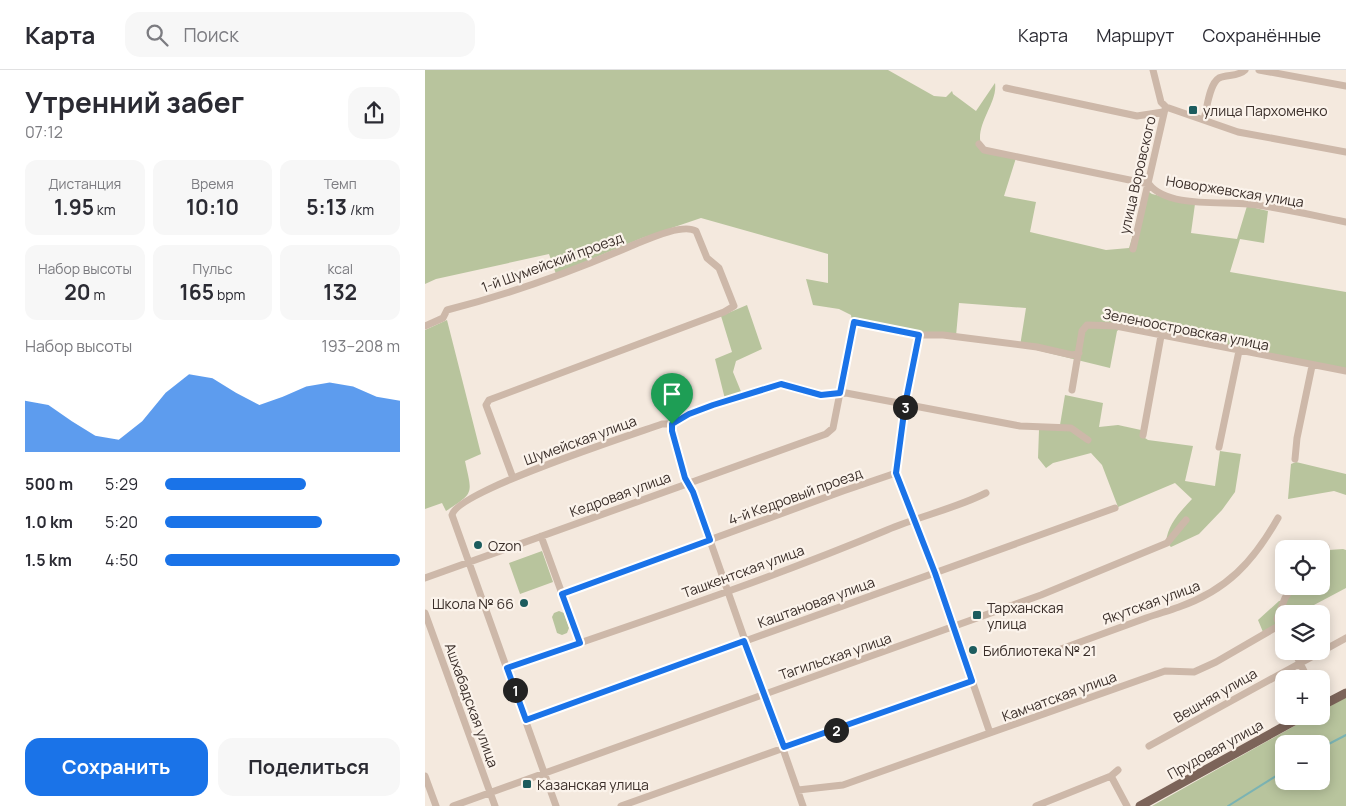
<!DOCTYPE html>
<html lang="ru">
<meta charset="utf-8">
<style>
body{margin:0;font-family:Manrope,sans-serif;background:#f7f7f7;color:#2b2b33;height:100vh;display:flex;flex-direction:column;font-size:19px;white-space:nowrap}
*{box-sizing:border-box;margin:0}
p{font-size:16px;color:#7c7c81}
.icon{flex:none;width:28px;height:28px;fill:none;stroke:currentColor;stroke-width:2;stroke-linecap:round;stroke-linejoin:round}
.map{position:relative;flex:1;overflow:hidden}
.details{display:flex;flex-direction:column;background:#fff;width:425px}
.details>*{flex:none}
.tools{position:absolute;left:850px;top:470px;display:grid;gap:10px}
.tools a{display:grid;place-items:center;width:55px;height:55px;border-radius:10px;background:#fff;box-shadow:0 2px 12px #0003;font-size:25px}
.pin{position:absolute;display:grid;place-items:center;width:42px;height:42px;color:#fff;margin:-51px -21px;border-radius:50% 50% 50% 0;rotate:-45deg;box-shadow:0 0 5px #0007}
.pin .icon{rotate:45deg}
.km{position:absolute;width:25px;height:25px;margin:-12px;border-radius:50%;background:#222;color:#fff;font-size:14px;line-height:25px;text-align:center}
.round{display:grid;place-items:center;flex:none;width:52px;height:52px;border-radius:15px;background:#f7f7f7}
.headline{display:flex;align-items:center;justify-content:space-between;height:85px;padding:0 25px}
h1{font-size:28px;font-weight:700;line-height:38px}
.figures{display:grid;grid-template-columns:repeat(3,1fr);gap:8px;height:85px;padding:5px 25px}
.figures div{display:grid;align-content:center;border-radius:12px;background:#f7f7f7;text-align:center}
.figures b{font-size:21px;font-weight:700}
.figures small{font-size:14px;font-weight:400}
.figures p{font-size:14px}
.chart{height:140px;padding:10px 25px}
.chart p{display:flex;justify-content:space-between}
.chart svg{width:100%;height:90px;margin-top:5px;fill:#1a73e8;opacity:.7}
.primary-button{display:flex;gap:10px;margin-top:auto;padding:10px 25px}
.primary-button a{flex:1;height:58px;border-radius:15px;background:#1a73e8;color:#fff;font-size:20px;font-weight:700;line-height:58px;text-align:center}
.primary-button a+a{background:#f7f7f7;color:#2b2b33}
ul{padding:0 25px;list-style:none;font-size:16px}
li{display:grid;grid-template-columns:80px 60px 1fr;align-items:center;height:38px}
li i{height:12px;border-radius:6px;background:#1a73e8}
header{display:flex;align-items:center;gap:30px;box-sizing:border-box;height:70px;padding:0 25px;background:#fff;border-bottom:1px solid #e1e1e2}
header strong{font-size:24px}
nav{display:flex;gap:28px;margin-inline-start:auto;font-size:18px}
.search{width:350px;height:45px;background:#f7f7f7;display:flex;align-items:center;gap:12px;box-sizing:border-box;padding:0 18px;border-radius:15px;color:#7c7c81;font-size:19px}
main{display:flex;flex:1;min-height:0}
.map>svg:first-child{display:block}
.green{fill:#b8c49d;fill-rule:evenodd}
.lines{fill:none;stroke-linecap:round;stroke-linejoin:round}
.stream{stroke:#7bb3b3;stroke-width:2}
.minor{stroke:#cdb8a9;stroke-width:7}
.major{stroke:#7c6459;stroke-width:9}
.route-casing{stroke:#fff;stroke-width:10}
.route{stroke:#1a73e8;stroke-width:6}
.poi-dot{fill:#1c5c5e;stroke:#fbf3eb;stroke-width:2}
.labels{text-anchor:middle;dominant-baseline:central;stroke-width:4.5;stroke-linejoin:round;paint-order:stroke}
.poi-label{font-size:14px;fill:#3a2e29;stroke:#fbf3eb;text-anchor:start}
.street-label{font-size:14px;fill:#3a2e29;stroke:#fbf3eb}
</style>
<header>
<strong>Карта</strong>
<div class="search"><svg class="icon" aria-label="search" viewBox="0 0 24 24"><circle cx="10" cy="10" r="6"/><path d="M15 15l6 6"/></svg>Поиск</div>
<nav><a>Карта</a><a>Маршрут</a><a>Сохранённые</a></nav>
</header>
<main>
<section class="details">
<div class="headline"><div><h1>Утренний забег</h1><p>07:12</p></div><a class="round"><svg class="icon" aria-label="share" viewBox="0 0 24 24"><path d="M12 15V3M7 8l5-5 5 5M5 13v7h14v-7"/></svg></a></div>
<div class="figures">
<div><p>Дистанция</p><b>1.95<small> km</small></b></div>
<div><p>Время</p><b>10:10</b></div>
<div><p>Темп</p><b>5:13<small> /km</small></b></div>
</div>
<div class="figures">
<div><p>Набор высоты</p><b>20<small> m</small></b></div>
<div><p>Пульс</p><b>165<small> bpm</small></b></div>
<div><p>kcal</p><b>132</b></div>
</div>
<div class="chart"><p><span>Набор высоты</span>193–208 m</p>
<svg viewBox="0 0 160 44" preserveAspectRatio="none"><path d="M0 44V19L10 21L20 29L30 36L40 38L50 29L60 15L70 6L80 8L90 15L100 21L110 17L120 12L130 10L140 12L150 17L160 19V44z"/></svg>
</div>
<ul>
<li><b>500 m</b>5:29<i style="width:60%"></i></li>
<li><b>1.0 km</b>5:20<i style="width:67%"></i></li>
<li><b>1.5 km</b>4:50<i style="width:100%"></i></li>
</ul>
<div class="primary-button"><a>Сохранить</a><a>Поделиться</a></div>
</section>
<div class="map">
<svg width="921" height="736" viewBox="0 0 921 736">
<rect width="100%" height="100%" fill="#f4e9de"/>
<!-- green -->
<path class="green" d="M 0,0 L 463,0 L 509,26 L 521,27 L 527,21 L 528,24 L 551,41 L 570,13 C 573,33 550,53 556,76 L 591,88 L 579,126 L 611,132 L 605,162 L 681,180 L 704,178 L 721,120 L 727,124 L 770,134 L 766,163 L 812,169 L 822,136 L 843,141 L 839,173 L 815,169 L 805,202 L 921,222 L 921,299 L 699,256 L 692,261 L 685,298 L 595,276 L 601,238 L 534,233 L 531,266 L 497,266 L 427,251 L 426,245 L 414,239 L 388,235 L 381,209 L 403,213 L 403,184 L 276,148 L 217,168 L 131,204 L 124,184 L 11,209 L 0,214 Z
M 322,235 L 337,279 L 311,291 L 308,302 L 317,324 L 300,329 L 290,289 L 307,282 L 296,246 Z
M 22,250 L 56,384 L 40,391 C 47,424 50,422 21,441 L 17,433 L 0,439 L 0,260 Z
M 640,325 L 678,333 L 674,357 L 693,355 L 716,360 L 717,366 L 723,370 L 768,376 L 760,411 L 790,416 L 795,381 L 816,384 L 810,422 L 797,440 L 774,464 L 746,477 L 741,472 C 743,454 755,442 767,429 L 750,413 L 693,437 L 677,395 L 666,383 L 628,393 L 621,398 L 613,388 L 614,360 L 635,355 Z
M 871,392 L 921,404 L 921,425 L 909,421 L 863,429 L 866,394 Z
M 918,479 L 921,480 L 921,518 L 872,544 L 859,544 L 859,550 L 838,562 L 833,550 L 854,531 L 861,530 L 871,516 L 896,516 L 896,486 L 904,480 Z
M 117,481 L 128,512 L 95,524 L 84,493 Z
M 134,541 L 139,543 L 144,558 L 142,563 L 137,565 L 132,563 L 127,547 L 129,543 Z
M 921,627 L 921,736 L 727,736 L 887,646 L 896,646 L 896,641 ZM 859,674 L 896,674 L 896,711 L 859,711 Z"/>
<g class="lines">
<!-- stream -->
<path class="stream" d="M 896,678 L 921,665
M 803,736 L 859,701"/>
<!-- minor -->
<path class="minor" d="M 728,0 L 736,32 L 741,37 L 813,62 L 921,82
M 834,0 L 921,16
M 581,18 L 712,46 L 738,42
M 779,49 C 782,39 784,14 794,8 C 802,4 813,7 820,0
M 554,74 L 559,80 L 724,114 C 742,138 797,131 823,134 C 856,137 889,146 921,152
M 708,179 L 740,39
M 0,256 L 18,248 L 22,240 C 85,224 146,202 206,176 C 221,170 257,153 271,161 L 282,188 L 294,198 L 309,236 L 299,242 L 64,330 L 61,335 L 88,408
M 494,265 L 480,335 L 471,403 L 510,503 L 565,663
M 647,320 L 657,261 L 662,255 L 691,256 L 921,301
M 247,354 L 247,361 L 260,408 L 268,422 L 378,736
M 718,365 L 736,266
M 794,377 L 814,281
M 870,389 L 872,368 L 887,296
M 116,466 L 155,573
M 896,482 L 901,477
M 0,508 L 401,364 L 408,358 L 429,252 L 494,265 L 518,265 L 612,277 L 647,285 L 654,283
M 137,524 L 418,421 L 471,403
M 0,543 L 70,736
M 859,562 L 852,549 L 860,528 L 868,516
M 636,579 C 664,569 693,558 721,548 C 732,544 743,541 754,537 C 802,520 828,492 853,448
M 869,581 L 883,609
M 82,598 C 209,554 338,512 462,460 C 495,446 529,439 561,423
M 101,650 L 690,438
M 724,676 L 921,568
M 0,706 L 11,736
M 686,706 L 702,736
M 373,720 L 418,715 L 740,601 L 769,602 L 791,592 L 855,555
M 28,736 L 616,525 L 742,473 L 761,450
M 131,736 L 27,445 C 32,421 206,365 237,354 L 247,354 L 264,344 L 288,335 L 356,314 L 396,325 L 421,323 L 595,356 L 646,358 L 663,370
M 196,736 L 547,611
M 611,736 L 686,706 L 693,700"/>
<!-- major -->
<path class="major" d="M 896,636 L 921,623
M 715,736 L 878,646"/>
</g>
<g class="lines">
<!-- route casing -->
<g class="route-casing">
<path id="route" d="M 429,252 L 494,265 L 480,335 L 471,403 L 510,503 L 547,611 L 359,677 L 319,571 L 101,650 L 82,598 L 155,573 L 137,524 L 285,470 L 268,422 L 260,408 L 247,361 L 247,354 L 264,344 L 288,335 L 356,314 L 396,325 L 415,323 Z"/>
</g>
<!-- route -->
<use href="#route" class="route"/>
</g>
<!-- markers -->
<g class="poi-dot">
<rect x="763" y="35" width="10" height="10" rx="2.5"/>
<circle cx="53" cy="475" r="5"/>
<circle cx="99" cy="533" r="5"/>
<rect x="547" y="540" width="10" height="10" rx="2.5"/>
<circle cx="548" cy="580" r="5"/>
<rect x="97" y="709" width="10" height="10" rx="2.5"/>
</g>
<g class="labels">
<!-- poi labels -->
<g class="poi-label">
<text x="778" y="40">улица Пархоменко</text>
<text x="63" y="475">Ozon</text>
<text x="89" y="533" text-anchor="end">Школа № 66</text>
<text x="562" y="537">Тарханская<tspan x="562" dy="16">улица</tspan></text>
<text x="558" y="580">Библиотека № 21</text>
<text x="112" y="714">Казанская улица</text>
</g>
<!-- street labels -->
<g class="street-label">
<text transform="translate(712 105) rotate(-77)">улица Воровского</text>
<text transform="translate(810 121) rotate(9)">Новоржевская улица</text>
<text transform="translate(127 192) rotate(-20)">1-й Шумейский проезд</text>
<text transform="translate(761 259) rotate(11)">Зеленоостровская улица</text>
<text transform="translate(155 370) rotate(-20)">Шумейская улица</text>
<text transform="translate(195 424) rotate(-20)">Кедровая улица</text>
<text transform="translate(370 426) rotate(-20)">4-й Кедровый проезд</text>
<text transform="translate(318 501) rotate(-20)">Ташкентская улица</text>
<text transform="translate(391 532) rotate(-20)">Каштановая улица</text>
<text transform="translate(726 532) rotate(-20)">Якутская улица</text>
<text transform="translate(410 586) rotate(-19)">Тагильская улица</text>
<text transform="translate(790 625) rotate(-30)">Вешняя улица</text>
<text transform="translate(634 626) rotate(-20)">Камчатская улица</text>
<text transform="translate(47 635) rotate(70)">Ашхабадская улица</text>
<text transform="translate(790 679) rotate(-29)">Прудовая улица</text>
</g>
</g>
</svg>
<div class="tools">
<a><svg class="icon" aria-label="locate" viewBox="0 0 24 24"><circle cx="12" cy="12" r="6"/><path d="M12 2v4M12 18v4M2 12h4M18 12h4"/></svg></a>
<a><svg class="icon" aria-label="layers" viewBox="0 0 24 24"><path d="M12 4l9 5-9 5-9-5zM3 14l9 5 9-5"/></svg></a>
<a>+</a>
<a>−</a>
</div>
<div class="pin" style="left:247px;top:354px;background:#1e9e55"><svg class="icon" aria-label="arrive" viewBox="0 0 24 24"><path d="M6 21V4h12l-3 4 3 4H6"/></svg></div>
<b class="km" style="left:90px;top:620px">1</b>
<b class="km" style="left:411px;top:660px">2</b>
<b class="km" style="left:480px;top:337px">3</b>
</div>
</main>
